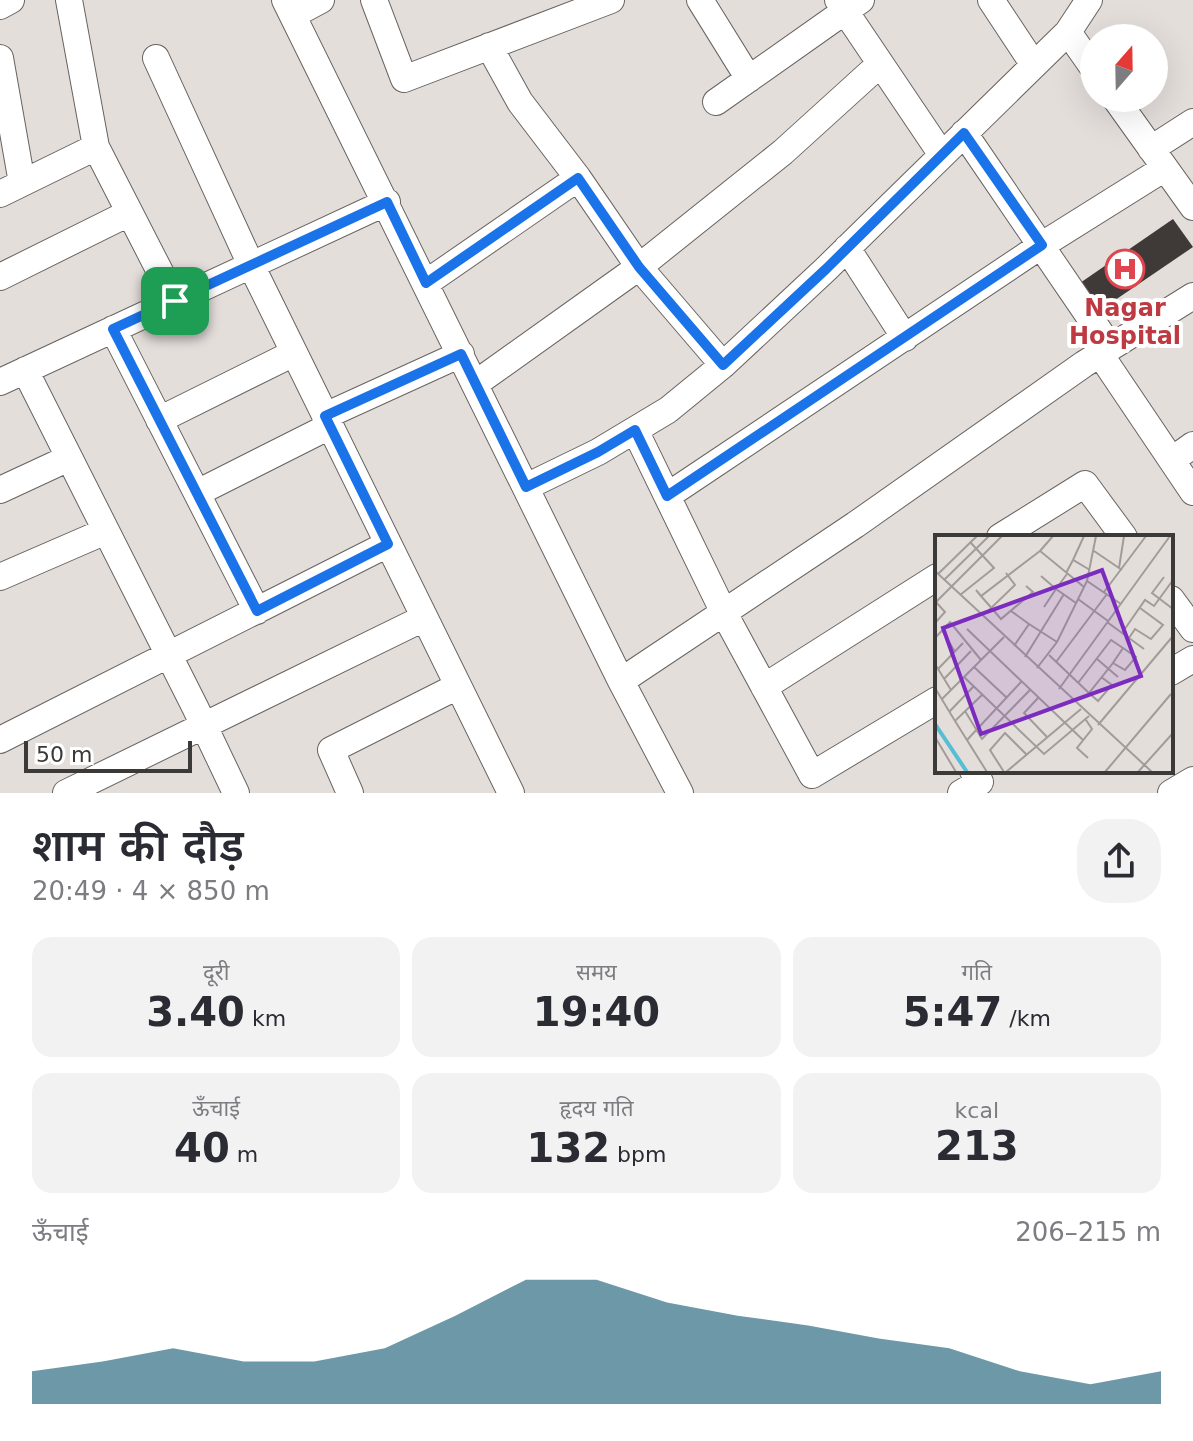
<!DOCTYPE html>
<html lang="hi">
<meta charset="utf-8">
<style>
body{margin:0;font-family:"DejaVu Sans","Noto Sans Devanagari",sans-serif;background:#f2f2f3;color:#2b2b33;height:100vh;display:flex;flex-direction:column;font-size:30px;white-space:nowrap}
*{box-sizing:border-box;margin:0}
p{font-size:26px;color:#7c7c81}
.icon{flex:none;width:44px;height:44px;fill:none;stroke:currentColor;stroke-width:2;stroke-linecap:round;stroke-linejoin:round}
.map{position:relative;height:793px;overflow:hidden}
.drawer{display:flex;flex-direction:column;background:#fff;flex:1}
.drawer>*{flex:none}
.needle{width:52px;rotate:20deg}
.controls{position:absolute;left:1080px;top:24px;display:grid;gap:16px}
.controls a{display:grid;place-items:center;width:88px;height:88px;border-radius:50%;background:#fff;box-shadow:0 8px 32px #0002;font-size:40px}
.scale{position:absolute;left:24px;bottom:20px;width:168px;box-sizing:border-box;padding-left:8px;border:4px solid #3c3a39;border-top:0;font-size:22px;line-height:28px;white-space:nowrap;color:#3c3a39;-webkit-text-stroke:6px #fff;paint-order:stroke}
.pin{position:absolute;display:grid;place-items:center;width:68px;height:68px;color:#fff;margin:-34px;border-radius:16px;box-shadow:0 4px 12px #0006}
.round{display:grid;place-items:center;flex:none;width:84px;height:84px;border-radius:32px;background:#f2f2f3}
.head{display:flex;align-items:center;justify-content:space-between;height:136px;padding:0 32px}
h1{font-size:44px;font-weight:600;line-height:60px}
.figures{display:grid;grid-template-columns:repeat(3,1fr);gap:12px;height:136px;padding:8px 32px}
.figures div{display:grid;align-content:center;border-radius:20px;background:#f2f2f3;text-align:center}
.figures b{font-size:40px;font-weight:600}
.figures small{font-size:22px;font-weight:400}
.figures p{font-size:22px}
.chart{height:224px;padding:16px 32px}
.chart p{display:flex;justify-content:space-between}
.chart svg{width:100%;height:144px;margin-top:8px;fill:#2f6d83;opacity:.7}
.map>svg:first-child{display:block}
.building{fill:#3f3a38}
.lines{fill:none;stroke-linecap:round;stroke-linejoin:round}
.street-casing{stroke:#686360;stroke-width:28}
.street{stroke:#fff;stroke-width:26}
.route-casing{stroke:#fff;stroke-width:16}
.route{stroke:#1a73e8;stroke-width:10}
.labels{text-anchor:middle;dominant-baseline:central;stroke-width:8;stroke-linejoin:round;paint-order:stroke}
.health-label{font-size:24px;font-weight:bold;fill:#be3a42;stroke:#fff}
.inset-river{fill:none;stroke:#55bdd4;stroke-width:4}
.inset-road{fill:none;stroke:#a19c9a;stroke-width:2}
.view{fill:#7b2cbf;fill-opacity:0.15;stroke:#7b2cbf;stroke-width:4}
.inset-edge{fill:none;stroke:#3c3a39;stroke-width:4}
</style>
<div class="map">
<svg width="1193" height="793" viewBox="0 0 1193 793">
<rect width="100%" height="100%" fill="#e4dedb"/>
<!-- building -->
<path class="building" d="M 1173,219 L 1193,247 L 1099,311 L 1080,283 Z"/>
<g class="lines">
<!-- street casing -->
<g class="street-casing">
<path id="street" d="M 69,0 L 96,147 L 175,301
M 285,0 L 621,681 L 680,793
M 374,0 L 404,79 L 611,0
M 700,0 L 749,79
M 861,0 L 845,11 L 942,155
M 991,0 L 1034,65
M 0,6 L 11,0
M 293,15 L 321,0
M 1068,32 L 1094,69
M 0,58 L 22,183
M 156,58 L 251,265 L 511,793
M 1115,98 L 1193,207
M 716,102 L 845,11 L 838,0
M 964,133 L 1110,347
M 1151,149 L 1193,122
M 578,178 L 639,267 L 723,365
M 0,194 L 96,147
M 847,248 L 905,338
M 0,277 L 129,213
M 426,283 L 578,178 L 520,102 L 489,46
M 113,329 L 257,611
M 1100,354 L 1193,492
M 25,370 L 195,707 L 236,793
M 0,382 L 387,202
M 475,384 L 639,267 L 783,152 L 880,64
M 325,416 L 461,354
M 159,420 L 294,353
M 635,430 L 724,613 L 812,775 L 937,700
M 1172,460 L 1193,445
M 526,487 L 598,452 L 668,410 L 723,365 L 826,269 L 1068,32 L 1089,0
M 0,490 L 69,458
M 197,493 L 330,426
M 667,496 L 1042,245 L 1165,168
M 1000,537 L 1085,484 L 1124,537
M 0,577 L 106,531
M 1171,599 L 1193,629
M 1171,672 L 1193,659
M 621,681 L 855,525 L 1084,364 L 1193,296
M 764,687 L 937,577
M 0,740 L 388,544
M 66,793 L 424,618
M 350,793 L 331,750 L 458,686
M 961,793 L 980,782 L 973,771
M 1171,793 L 1193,780"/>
</g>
<!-- street -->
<use href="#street" class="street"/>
</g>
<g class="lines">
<!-- route casing -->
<g class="route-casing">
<path id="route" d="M 964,133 L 1042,245 L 667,496 L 635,430 L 598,452 L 526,487 L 461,354 L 325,416 L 388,544 L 257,611 L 113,329 L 387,202 L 426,283 L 578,178 L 639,267 L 723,365 L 826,269 Z"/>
</g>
<!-- route -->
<use href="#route" class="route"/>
</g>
<!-- icons -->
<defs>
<g id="hospital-ring" transform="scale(2)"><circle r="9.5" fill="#fff" stroke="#e0444e" stroke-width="1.5"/><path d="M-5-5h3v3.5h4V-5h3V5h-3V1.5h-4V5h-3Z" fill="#e0444e"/></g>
</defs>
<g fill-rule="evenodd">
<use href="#hospital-ring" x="1125" y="269"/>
</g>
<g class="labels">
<!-- health labels -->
<g class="health-label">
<text x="1125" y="308">Nagar<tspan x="1125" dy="28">Hospital</tspan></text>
</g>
</g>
<!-- overview -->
<g transform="translate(935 535)">
<rect width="238" height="238" fill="#e4dedb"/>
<path class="inset-river" d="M 0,189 L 32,237"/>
<path class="inset-road" d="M 118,1 L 105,16 L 149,52M 159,16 L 187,35M 138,25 L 149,1M 184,33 L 189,1M 0,36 L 217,237M 131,38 L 138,25 L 155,35M 3,39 L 42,1M 132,39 L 121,54 L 141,68M 106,41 L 121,54 L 109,72M 229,42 L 217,58 L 238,74M 9,45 L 54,1M 152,46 L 186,69M 41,55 L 46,61 L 105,16M 169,57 L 211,1M 25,60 L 59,33 L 36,8M 46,61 L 66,84 L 98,57 L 91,51M 143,64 L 173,86M 0,66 L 10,77 L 0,88M 0,68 L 67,1M 53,76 L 80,50 L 71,38M 76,76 L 94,89 L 79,111M 172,87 L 209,114M 94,89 L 122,107M 32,94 L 148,205M 7,95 L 20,117M 187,98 L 210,65 L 219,71 L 238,45M 0,103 L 15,87 L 46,125M 194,103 L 200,94 L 216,104 L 228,90 L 205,73M 114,120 L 154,158 L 178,128M 90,122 L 129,59M 162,124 L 183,142M 121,127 L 172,59M 0,129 L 16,155M 39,132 L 72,163M 102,133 L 122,107 L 152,46 L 161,1M 3,134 L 28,108M 29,142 L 109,219 L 154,181M 9,144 L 36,116M 143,148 L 176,105 L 188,113 L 201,122 L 190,135 L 178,128 L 188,113M 0,153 L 20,186 L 48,159M 124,154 L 235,1M 154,158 L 163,166 L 177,150 L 166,142M 103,163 L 89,178 L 112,202M 7,164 L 69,102M 30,176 L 47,204 L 95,155M 14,177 L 39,151M 151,185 L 157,194 L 142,213 L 153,223M 20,186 L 52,237M 163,190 L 238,101M 0,202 L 21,237M 32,205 L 86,147M 69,237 L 55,215 L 70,198 L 92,220M 71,237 L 146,174M 170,237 L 236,159M 203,237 L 238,198"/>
<path class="view" d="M 167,35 L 206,141 L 46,199 L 8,93 Z"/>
<rect width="238" height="238" class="inset-edge"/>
</g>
</svg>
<div class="controls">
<a><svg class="needle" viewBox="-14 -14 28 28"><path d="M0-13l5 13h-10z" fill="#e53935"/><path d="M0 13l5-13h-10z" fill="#7c7c81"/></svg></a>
</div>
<div class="scale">50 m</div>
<div class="pin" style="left:175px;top:301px;background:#1e9e55"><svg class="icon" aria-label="arrive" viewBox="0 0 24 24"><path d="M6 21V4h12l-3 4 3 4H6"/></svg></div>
</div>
<section class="drawer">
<div class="head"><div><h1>शाम की दौड़</h1><p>20:49 · 4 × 850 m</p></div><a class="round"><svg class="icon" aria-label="share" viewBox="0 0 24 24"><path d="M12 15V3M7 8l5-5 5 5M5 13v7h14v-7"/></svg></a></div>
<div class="figures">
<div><p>दूरी</p><b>3.40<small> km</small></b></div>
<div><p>समय</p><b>19:40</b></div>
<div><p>गति</p><b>5:47<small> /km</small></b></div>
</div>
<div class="figures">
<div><p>ऊँचाई</p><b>40<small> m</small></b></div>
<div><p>हृदय गति</p><b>132<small> bpm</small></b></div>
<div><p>kcal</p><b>213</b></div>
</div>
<div class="chart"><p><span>ऊँचाई</span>206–215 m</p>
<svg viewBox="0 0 160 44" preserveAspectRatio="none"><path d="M0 44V34L10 31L20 27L30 31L40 31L50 27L60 17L70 6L80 6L90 13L100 17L110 20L120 24L130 27L140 34L150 38L160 34V44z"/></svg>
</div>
</section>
